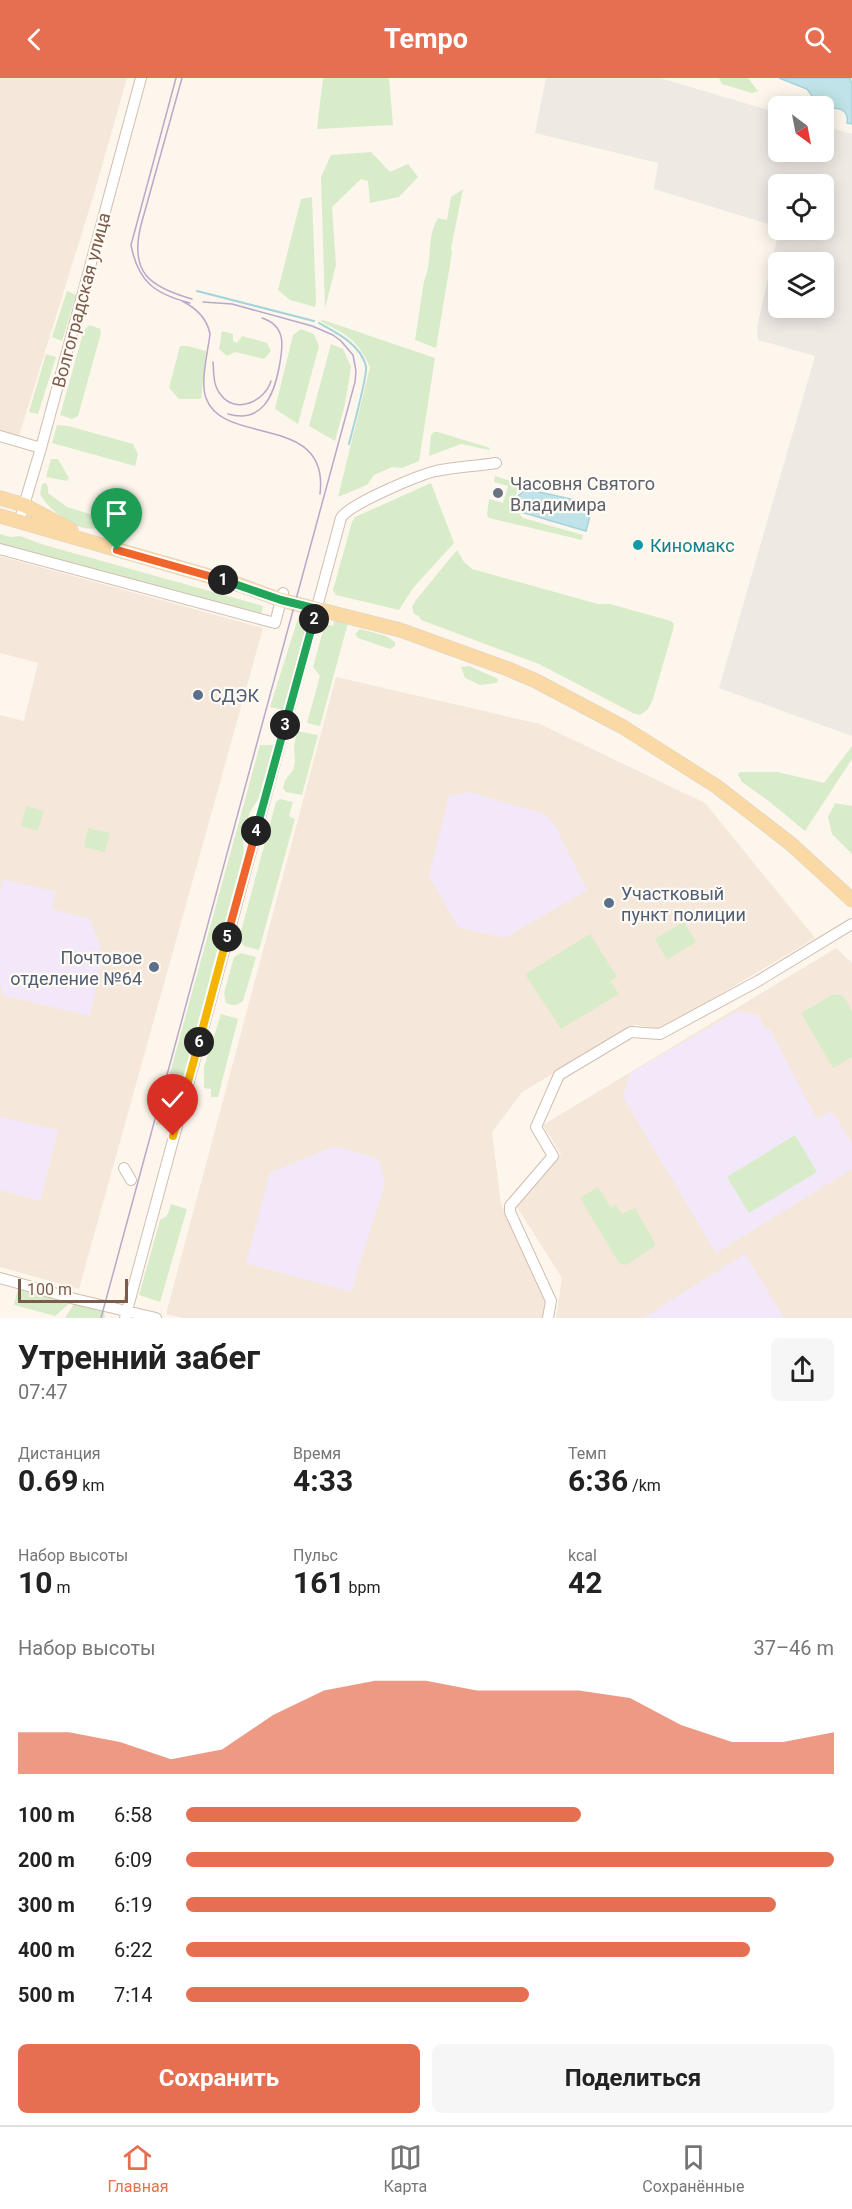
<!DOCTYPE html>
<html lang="ru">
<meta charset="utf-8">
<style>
body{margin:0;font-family:Roboto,sans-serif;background:#f6f6f6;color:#222;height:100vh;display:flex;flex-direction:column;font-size:22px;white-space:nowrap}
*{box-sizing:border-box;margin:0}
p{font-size:20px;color:#767676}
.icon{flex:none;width:33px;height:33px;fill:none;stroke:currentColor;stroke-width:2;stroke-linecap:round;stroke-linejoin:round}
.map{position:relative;height:1240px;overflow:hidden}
.side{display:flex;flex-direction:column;background:#fff;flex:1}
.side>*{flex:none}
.needle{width:39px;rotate:148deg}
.tools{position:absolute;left:768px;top:18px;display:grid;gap:12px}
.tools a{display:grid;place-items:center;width:66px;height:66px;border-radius:9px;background:#fff;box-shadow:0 3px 15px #0003;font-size:30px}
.scale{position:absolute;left:18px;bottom:15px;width:110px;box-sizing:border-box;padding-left:6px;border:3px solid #7a5c4d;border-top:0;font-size:16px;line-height:21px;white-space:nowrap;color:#7a5c4d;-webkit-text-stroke:4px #fffaf3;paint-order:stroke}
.pin{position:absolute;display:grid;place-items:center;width:51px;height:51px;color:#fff;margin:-62px -26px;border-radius:50% 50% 50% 0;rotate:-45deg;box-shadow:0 0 6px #0007}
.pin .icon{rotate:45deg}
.km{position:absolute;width:30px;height:30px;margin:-15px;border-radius:50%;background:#222;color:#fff;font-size:16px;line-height:30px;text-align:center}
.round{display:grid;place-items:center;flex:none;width:63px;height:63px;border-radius:9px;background:#f6f6f6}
.headline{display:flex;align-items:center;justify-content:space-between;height:102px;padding:0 18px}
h1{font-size:33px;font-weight:700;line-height:45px}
.figures{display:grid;grid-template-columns:repeat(3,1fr);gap:9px;height:102px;padding:6px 18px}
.figures div{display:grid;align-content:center}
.figures b{font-size:30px;font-weight:700}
.figures small{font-size:16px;font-weight:400}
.figures p{font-size:16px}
.chart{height:168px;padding:12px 18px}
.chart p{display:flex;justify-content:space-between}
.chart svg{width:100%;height:108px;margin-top:6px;fill:#e76f51;opacity:.7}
.button{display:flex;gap:12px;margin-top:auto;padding:12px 18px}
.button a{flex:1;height:69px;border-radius:9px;background:#e76f51;color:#fff;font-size:24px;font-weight:700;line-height:69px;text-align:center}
.button a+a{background:#f6f6f6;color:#222}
ul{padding:0 18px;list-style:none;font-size:20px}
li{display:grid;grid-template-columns:96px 72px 1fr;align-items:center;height:45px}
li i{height:15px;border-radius:8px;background:#e76f51}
header{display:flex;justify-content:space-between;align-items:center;height:78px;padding:0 18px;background:#e76f51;color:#fff;font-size:27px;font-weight:700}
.tab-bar{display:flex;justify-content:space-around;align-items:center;height:84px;border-top:2px solid #e0e0e0;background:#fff;font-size:16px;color:#767676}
.tab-bar a{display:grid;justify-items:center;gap:3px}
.tab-bar .current{color:#e76f51}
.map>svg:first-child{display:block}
.residential{fill:#f5e8da}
.industrial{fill:#efe9e4;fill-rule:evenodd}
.education{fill:#f3e8fa}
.green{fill:#d8ecc9}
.water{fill:#bfe3e8;stroke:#a5d3da;stroke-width:1.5}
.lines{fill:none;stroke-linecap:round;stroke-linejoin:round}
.stream{stroke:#a5d3da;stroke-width:2}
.minor-casing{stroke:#d1beb0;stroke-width:12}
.major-casing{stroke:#dad1cd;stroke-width:15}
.minor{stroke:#fff;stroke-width:10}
.major{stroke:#fbd9a5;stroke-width:14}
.tram{stroke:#b9a8c9;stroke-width:1.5}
.split-1-casing{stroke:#fff;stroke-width:12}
.split-2-casing{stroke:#fff;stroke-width:12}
.split-3-casing{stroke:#fff;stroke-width:12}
.split-4-casing{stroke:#fff;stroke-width:12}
.split-5-casing{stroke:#fff;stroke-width:12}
.split-6-casing{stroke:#fff;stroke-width:12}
.split-7-casing{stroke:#fff;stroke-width:12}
.split-1{stroke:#f0652b;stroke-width:8}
.split-2{stroke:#22a559;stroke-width:8}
.split-3{stroke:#22a559;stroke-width:8}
.split-4{stroke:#22a559;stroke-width:8}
.split-5{stroke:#f0652b;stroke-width:8}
.split-6{stroke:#f5b400;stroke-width:8}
.split-7{stroke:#f5b400;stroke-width:8}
.worship-dot{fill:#6b7280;stroke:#fffaf3;stroke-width:2}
.culture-dot{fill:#0f9aa8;stroke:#fffaf3;stroke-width:2}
.service-dot{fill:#5c6f8a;stroke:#fffaf3;stroke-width:2}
.labels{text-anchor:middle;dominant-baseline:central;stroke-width:4.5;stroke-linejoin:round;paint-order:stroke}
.street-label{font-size:18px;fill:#7a5c4d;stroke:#fffaf3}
.worship-label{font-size:18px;fill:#5b616d;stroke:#fffaf3;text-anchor:start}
.culture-label{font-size:18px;fill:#0d838f;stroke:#fffaf3;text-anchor:start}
.service-label{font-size:18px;fill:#4e5e75;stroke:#fffaf3;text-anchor:start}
</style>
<header><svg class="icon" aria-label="back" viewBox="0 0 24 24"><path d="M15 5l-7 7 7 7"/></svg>Tempo<svg class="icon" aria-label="search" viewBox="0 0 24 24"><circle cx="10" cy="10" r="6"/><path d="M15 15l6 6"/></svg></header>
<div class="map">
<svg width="852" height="1240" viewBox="0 0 852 1240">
<rect width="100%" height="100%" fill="#fdf6ec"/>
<!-- residential -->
<path class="residential" d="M 0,0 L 127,0 L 94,116 L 18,361 L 0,356 Z
M 0,478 L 263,550 L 79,1211 L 0,1189 L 0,637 L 24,643 L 38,585 L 0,575 Z
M 336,599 L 540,646 L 705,725 L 815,860 L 662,951 L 635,947 L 522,1014 L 492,1054 L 501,1126 L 548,1224 L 543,1240 L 183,1240 L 166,1236 Z
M 836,870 L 852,885 L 852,1240 L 556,1240 L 562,1200 L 515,1126 L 561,1076 L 543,1047 Z"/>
<!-- industrial -->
<path class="industrial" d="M 546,0 L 660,0 L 778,35 L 778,74 L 824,74 L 824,48 L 852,56 L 852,658 L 719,610 L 815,278 L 758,262 L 757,249 L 779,152 L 824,152 L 824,106 L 778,106 L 778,149 L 654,111 L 658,85 L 535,55 ZM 778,184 L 824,184 L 824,230 L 778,230 Z"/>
<!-- education -->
<path class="education" d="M 469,714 L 544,736 L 553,744 L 587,812 L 505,860 L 458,849 L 429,797 L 449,718 Z
M 3,801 L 56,814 L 52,831 L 90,841 L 100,868 L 102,885 L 90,938 L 2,917 L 0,903 L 0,814 Z
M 738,933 L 758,937 L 765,951 L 769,950 L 817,1041 L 832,1033 L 852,1066 L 852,1091 L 716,1175 L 623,1019 L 630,995 Z
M 0,1039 L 58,1052 L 40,1123 L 0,1112 Z
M 335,1068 L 379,1081 L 385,1105 L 351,1214 L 246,1185 L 270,1095 Z
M 745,1176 L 784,1240 L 643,1240 Z"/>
<!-- green -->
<path class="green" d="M 323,0 L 389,0 L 393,47 L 317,51 Z
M 719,0 L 748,0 L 758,13 L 752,15 L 722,6 Z
M 371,74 L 390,94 L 408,86 L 418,99 L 399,119 L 370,125 L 368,103 L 361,101 L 332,129 L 336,187 L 325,230 L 321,99 L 331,77 Z
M 463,111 L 451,170 L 452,175 L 436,270 L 415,262 L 424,203 C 433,183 426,159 438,140 L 447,142 L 451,119 Z
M 312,119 L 316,223 L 315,229 L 290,222 L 278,212 L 301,121 Z
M 67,213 L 76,217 L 62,263 L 52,259 Z
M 323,242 L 435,280 L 419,383 L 402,390 L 392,389 L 374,397 L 367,407 L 338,419 L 370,289 C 356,260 347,257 320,243 Z
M 90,247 L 100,251 L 101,255 L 78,338 L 72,341 L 60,337 L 84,252 Z
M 301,251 L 314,256 L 319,268 L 298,346 L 275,331 L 293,257 Z
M 222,253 L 233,256 L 233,263 L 237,265 L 242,258 L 267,265 L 271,273 L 264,281 L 235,274 L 227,278 L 219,271 Z
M 331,266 L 343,271 L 351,289 L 345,326 L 335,363 L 309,348 Z
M 180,268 L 187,268 L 206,273 L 201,321 L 179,321 L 169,310 Z
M 46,276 L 56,279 L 38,336 L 29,334 Z
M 57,347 L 68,348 L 133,366 L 138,376 L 135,388 L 52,365 Z
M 434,354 L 438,354 L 490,370 L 489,372 L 461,366 L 429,378 L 431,357 Z
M 51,381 L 58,381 L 69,400 L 67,403 L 46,399 Z
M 495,398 L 527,408 L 517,413 L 513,429 L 523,440 L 583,457 L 582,462 L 489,440 L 487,437 L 489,421 L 503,425 L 508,408 L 494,404 Z
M 46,405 L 48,409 L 48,415 L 67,429 L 100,439 L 96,450 C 77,455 49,432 40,416 L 42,406 Z
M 431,405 L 454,465 L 413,510 L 399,532 L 336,517 L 333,512 L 352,444 L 355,439 Z
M 104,439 L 121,444 L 114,458 L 104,457 L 102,453 Z
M 0,456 L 11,459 L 20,458 L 41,466 L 263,528 L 261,536 L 104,498 L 0,466 Z
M 457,472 L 464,484 L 472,491 L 598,526 L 610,526 L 671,543 L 674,546 L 673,552 L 652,624 L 647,632 L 640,637 L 633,635 L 539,586 L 421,542 L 419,538 L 414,536 L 412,529 L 416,522 Z
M 299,537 L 303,540 L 304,547 L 307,549 L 283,632 L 270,629 Z
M 335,538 L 349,541 L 320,648 L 307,645 L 320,598 L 313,589 L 325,546 L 333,548 Z
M 360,551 L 386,558 L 395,564 L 395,568 L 390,571 L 358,560 L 355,556 Z
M 469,588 L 498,601 L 497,605 L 480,607 L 465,600 L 461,589 Z
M 297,653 L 318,657 L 302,717 L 286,714 L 283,710 L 285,702 L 293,692 L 295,684 L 294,668 Z
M 260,667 L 273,667 L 274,670 L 262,715 L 250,734 L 243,757 L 244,781 L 172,1046 L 166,1048 L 156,1046 Z
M 852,668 L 852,681 L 805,753 L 770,724 L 742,704 L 738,697 L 740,694 L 778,694 L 824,705 Z
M 280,721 L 293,724 L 289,738 L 295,741 L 259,872 L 244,868 L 240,862 L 240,857 L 276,724 Z
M 835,725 L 852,728 L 852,776 L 832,756 L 828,739 Z
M 26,728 L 44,733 L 38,753 L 21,748 Z
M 88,750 L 110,755 L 105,774 L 84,769 Z
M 684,844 L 696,864 L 667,882 L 655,861 Z
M 590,856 L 617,899 L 610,903 L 619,916 L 561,951 L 525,896 Z
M 241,875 L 256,879 L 243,923 C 237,928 234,928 226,925 L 224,915 L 234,879 Z
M 834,916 L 843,918 L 852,934 L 852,979 L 833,990 L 801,935 Z
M 221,936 L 238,941 L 218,1019 L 211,1019 L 211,1011 L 204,1010 L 204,989 Z
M 795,1057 L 817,1094 L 749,1135 L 727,1099 Z
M 598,1109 L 611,1130 L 616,1127 L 622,1136 L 635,1130 L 655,1165 L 654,1169 L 626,1187 L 619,1185 L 580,1120 Z
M 171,1126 L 187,1131 L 160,1224 L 139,1217 L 160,1142 L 167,1138 Z
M 18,1211 L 71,1224 L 55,1238 L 14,1227 Z
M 75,1224 L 104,1232 L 105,1240 L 65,1240 Z"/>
<!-- water -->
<path class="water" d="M 779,0 L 850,0 L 852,7 L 852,46 L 847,45 C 849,33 841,30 831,30 L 828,36 L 824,34 L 822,23 L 813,19 L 807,11 Z
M 526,411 L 593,426 L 586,453 L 521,434 L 517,428 L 516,420 Z"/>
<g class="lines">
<!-- stream -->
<path class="stream" d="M 197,213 L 314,243
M 319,245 C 337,255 360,266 366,288 C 368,296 352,354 349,366"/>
<!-- minor casing -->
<g class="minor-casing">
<path id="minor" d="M 0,358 L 41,370
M 19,444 L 41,370 L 141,0
M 0,471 L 275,545 L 283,515
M 124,1090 L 131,1102
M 0,1200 L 75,1221 L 156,1240
M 125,1240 L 341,440 C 349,426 419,397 436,393 C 456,389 477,388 496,385
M 548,1240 L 551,1223 L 510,1134 L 510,1128 L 553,1078 L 536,1049 L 559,997 L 631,954 L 660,956 L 758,903 L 852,846"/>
</g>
<!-- major casing -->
<g class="major-casing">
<path id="major" d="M 0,420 L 24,427 L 71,452
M 0,438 L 240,507 L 281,522 L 400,552 L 508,591 L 536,603 L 623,649 L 716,708 L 791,766 L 852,822"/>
</g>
<!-- minor -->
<use href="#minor" class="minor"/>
<!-- major -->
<use href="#major" class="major"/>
<!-- tram -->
<path class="tram" d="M 176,0 L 131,167 C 138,204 155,216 190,225
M 182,0 L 141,147 C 129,195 150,209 192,221
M 182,223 C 196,230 207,240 210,256 C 208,273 200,304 206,320 C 223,369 330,334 320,416
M 213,284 C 214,296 213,308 221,317 C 236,337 265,323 271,303
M 228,336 C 262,346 274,317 279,290 C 283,269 287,248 262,240
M 101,1240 L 355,304 L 356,293 L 353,277 L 341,263 L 333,257 L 312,248 L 232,226 L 203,224"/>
</g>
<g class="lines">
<!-- split-1 casing -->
<g class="split-1-casing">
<path id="split-1" d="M 117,472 L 223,502"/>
</g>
<!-- split-2 casing -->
<g class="split-2-casing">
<path id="split-2" d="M 223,502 L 281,522 L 317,531 L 314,541"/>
</g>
<!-- split-3 casing -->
<g class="split-3-casing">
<path id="split-3" d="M 285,647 L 314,541"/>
</g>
<!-- split-4 casing -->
<g class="split-4-casing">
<path id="split-4" d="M 256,753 L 285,647"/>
</g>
<!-- split-5 casing -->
<g class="split-5-casing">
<path id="split-5" d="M 227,859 L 256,753"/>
</g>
<!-- split-6 casing -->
<g class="split-6-casing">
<path id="split-6" d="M 199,964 L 227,859"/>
</g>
<!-- split-7 casing -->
<g class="split-7-casing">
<path id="split-7" d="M 173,1058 L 199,964"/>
</g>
<!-- split-1 -->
<use href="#split-1" class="split-1"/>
<!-- split-2 -->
<use href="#split-2" class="split-2"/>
<!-- split-3 -->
<use href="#split-3" class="split-3"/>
<!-- split-4 -->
<use href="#split-4" class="split-4"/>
<!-- split-5 -->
<use href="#split-5" class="split-5"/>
<!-- split-6 -->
<use href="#split-6" class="split-6"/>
<!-- split-7 -->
<use href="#split-7" class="split-7"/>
</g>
<!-- markers -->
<circle class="worship-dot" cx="498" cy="415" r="6"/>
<circle class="culture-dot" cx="638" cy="467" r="6"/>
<g class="service-dot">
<circle cx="198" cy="617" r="6"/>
<circle cx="609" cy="825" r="6"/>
<circle cx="154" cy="889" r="6"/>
</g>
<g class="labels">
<!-- street labels -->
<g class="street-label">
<text transform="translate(81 222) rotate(-75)">Волгоградская улица</text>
</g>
<!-- worship labels -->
<g class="worship-label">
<text x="510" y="405">Часовня Святого<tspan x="510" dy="21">Владимира</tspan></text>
</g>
<!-- culture labels -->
<g class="culture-label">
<text x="650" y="467">Киномакс</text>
</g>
<!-- service labels -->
<g class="service-label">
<text x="210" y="617">СДЭК</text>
<text x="621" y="815">Участковый<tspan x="621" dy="21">пункт полиции</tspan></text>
<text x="142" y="879" text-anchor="end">Почтовое<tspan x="142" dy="21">отделение №64</tspan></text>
</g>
</g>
</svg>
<div class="tools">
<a><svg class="needle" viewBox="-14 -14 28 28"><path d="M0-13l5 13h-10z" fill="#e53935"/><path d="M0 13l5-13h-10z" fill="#767676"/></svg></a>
<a><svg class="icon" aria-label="locate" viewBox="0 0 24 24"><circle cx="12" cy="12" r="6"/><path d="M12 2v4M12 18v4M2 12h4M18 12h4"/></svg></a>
<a><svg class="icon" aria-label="layers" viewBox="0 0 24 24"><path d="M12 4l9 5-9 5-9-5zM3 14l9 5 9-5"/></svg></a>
</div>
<div class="scale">100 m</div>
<div class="pin" style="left:117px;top:472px;background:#1e9e55"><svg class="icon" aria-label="arrive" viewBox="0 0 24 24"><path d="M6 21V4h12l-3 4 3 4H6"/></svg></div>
<div class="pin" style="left:173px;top:1058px;background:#d93025"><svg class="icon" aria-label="check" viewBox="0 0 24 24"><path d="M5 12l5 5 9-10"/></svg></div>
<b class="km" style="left:223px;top:502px">1</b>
<b class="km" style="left:314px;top:541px">2</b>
<b class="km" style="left:285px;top:647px">3</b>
<b class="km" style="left:256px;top:753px">4</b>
<b class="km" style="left:227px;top:859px">5</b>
<b class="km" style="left:199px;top:964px">6</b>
</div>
<section class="side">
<div class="headline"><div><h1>Утренний забег</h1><p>07:47</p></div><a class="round"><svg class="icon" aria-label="share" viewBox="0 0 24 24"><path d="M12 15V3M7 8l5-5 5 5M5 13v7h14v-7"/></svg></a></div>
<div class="figures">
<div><p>Дистанция</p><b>0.69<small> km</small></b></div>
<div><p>Время</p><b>4:33</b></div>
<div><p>Темп</p><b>6:36<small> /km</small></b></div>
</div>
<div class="figures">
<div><p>Набор высоты</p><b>10<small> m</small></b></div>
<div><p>Пульс</p><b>161<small> bpm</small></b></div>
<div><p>kcal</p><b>42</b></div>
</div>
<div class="chart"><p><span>Набор высоты</span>37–46 m</p>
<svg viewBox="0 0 160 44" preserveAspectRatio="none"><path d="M0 44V27L10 27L20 31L30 38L40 34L50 20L60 10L70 6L80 6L90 10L100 10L110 10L120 13L130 24L140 31L150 31L160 27V44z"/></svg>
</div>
<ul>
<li><b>100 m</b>6:58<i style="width:61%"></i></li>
<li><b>200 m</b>6:09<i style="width:100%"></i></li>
<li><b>300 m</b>6:19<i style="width:91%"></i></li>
<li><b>400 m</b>6:22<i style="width:87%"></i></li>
<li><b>500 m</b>7:14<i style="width:53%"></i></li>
</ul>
<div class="button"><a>Сохранить</a><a>Поделиться</a></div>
</section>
<nav class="tab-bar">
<a class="current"><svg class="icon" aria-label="home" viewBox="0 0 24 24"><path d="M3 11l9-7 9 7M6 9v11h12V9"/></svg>Главная</a>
<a><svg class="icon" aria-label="map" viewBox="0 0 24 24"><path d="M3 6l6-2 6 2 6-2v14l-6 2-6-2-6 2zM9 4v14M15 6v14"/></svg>Карта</a>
<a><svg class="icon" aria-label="saved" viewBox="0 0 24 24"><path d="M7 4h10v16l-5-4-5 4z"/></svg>Сохранённые</a>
</nav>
